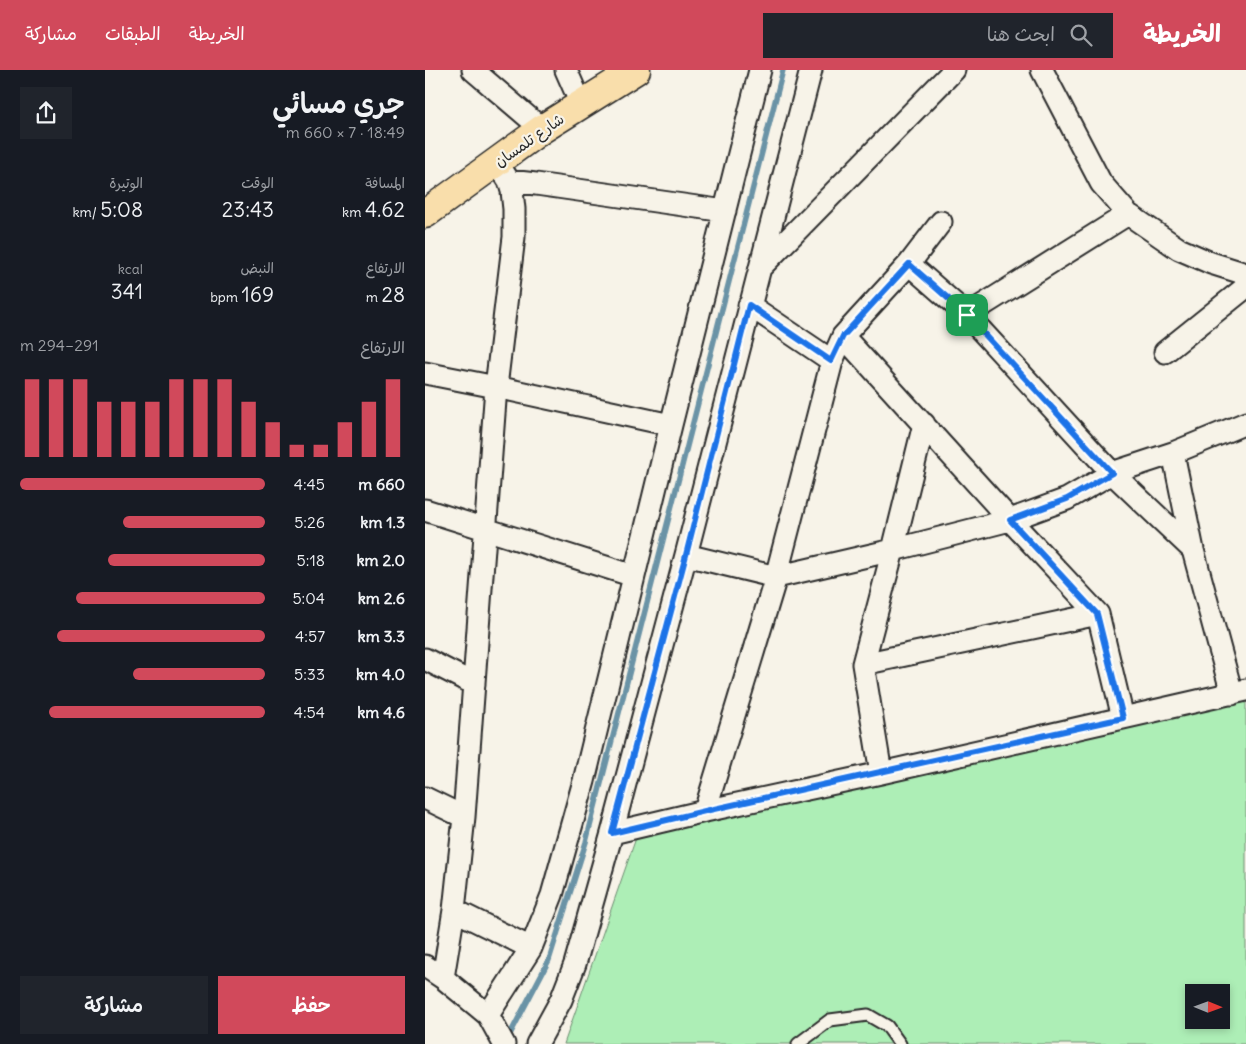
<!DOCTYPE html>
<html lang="ar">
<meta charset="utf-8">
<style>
body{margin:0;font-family:Delius,"Playpen Sans Arabic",sans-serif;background:#20242c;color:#f1f3f6;direction:rtl;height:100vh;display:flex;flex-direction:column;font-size:19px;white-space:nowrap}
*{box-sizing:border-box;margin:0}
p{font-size:16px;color:#9ea1a6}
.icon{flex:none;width:28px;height:28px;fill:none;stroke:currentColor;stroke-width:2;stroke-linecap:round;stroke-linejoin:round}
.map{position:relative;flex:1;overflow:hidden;direction:ltr}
.drawer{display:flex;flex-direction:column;background:#171b24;width:425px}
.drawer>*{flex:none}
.needle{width:32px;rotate:91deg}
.fabs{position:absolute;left:760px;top:914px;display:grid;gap:10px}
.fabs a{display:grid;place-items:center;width:45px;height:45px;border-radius:0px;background:#171b24;box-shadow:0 2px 8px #0003;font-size:25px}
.pin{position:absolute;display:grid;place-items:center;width:42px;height:42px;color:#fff;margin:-21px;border-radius:10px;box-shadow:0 2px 8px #0006}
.round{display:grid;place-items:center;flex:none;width:52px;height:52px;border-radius:0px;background:#20242c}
.summary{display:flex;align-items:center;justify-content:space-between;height:85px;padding:0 20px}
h1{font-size:28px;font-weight:600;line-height:38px}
.metrics{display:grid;grid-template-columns:repeat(3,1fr);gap:8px;height:85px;padding:5px 20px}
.metrics div{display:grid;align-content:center}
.metrics b{font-size:21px;font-weight:600}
.metrics small{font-size:14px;font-weight:400}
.metrics p{font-size:14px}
.chart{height:140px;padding:10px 20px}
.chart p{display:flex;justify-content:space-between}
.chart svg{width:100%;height:90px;margin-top:5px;stroke:#d1495b;stroke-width:6}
.primary-button{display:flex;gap:10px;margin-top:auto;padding:10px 20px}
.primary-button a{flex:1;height:58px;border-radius:0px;background:#d1495b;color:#fff;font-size:20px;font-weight:600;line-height:58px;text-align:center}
.primary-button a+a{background:#20242c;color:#f1f3f6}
ul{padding:0 20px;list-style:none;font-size:16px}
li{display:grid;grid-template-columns:80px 60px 1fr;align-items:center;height:38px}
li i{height:12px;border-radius:6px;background:#d1495b}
header{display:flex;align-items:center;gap:30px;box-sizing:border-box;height:70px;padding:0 25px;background:#d1495b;color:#fff}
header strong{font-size:24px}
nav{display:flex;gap:28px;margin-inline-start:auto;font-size:18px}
.search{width:350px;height:45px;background:#20242c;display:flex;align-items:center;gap:12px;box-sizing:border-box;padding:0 18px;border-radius:0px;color:#9ea1a6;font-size:19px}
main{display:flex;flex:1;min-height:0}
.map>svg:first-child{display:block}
.green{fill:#adeeb6;stroke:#6c8c70;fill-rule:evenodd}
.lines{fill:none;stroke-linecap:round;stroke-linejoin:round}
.stream{stroke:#6b93a6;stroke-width:5.5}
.service-casing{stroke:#2b2b2b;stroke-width:15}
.minor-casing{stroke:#2b2b2b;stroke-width:25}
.primary-casing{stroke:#2b2b2b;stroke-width:31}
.service{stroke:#f7f3e8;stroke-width:11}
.minor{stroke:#f7f3e8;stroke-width:21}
.primary{stroke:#f9deab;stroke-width:28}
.route-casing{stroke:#fff;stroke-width:10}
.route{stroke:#1a73e8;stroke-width:6}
.labels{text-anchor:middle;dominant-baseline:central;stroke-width:4.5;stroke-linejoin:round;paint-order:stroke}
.street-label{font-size:15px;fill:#2b2b2b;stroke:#f7f3e8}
</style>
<header>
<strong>الخريطة</strong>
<div class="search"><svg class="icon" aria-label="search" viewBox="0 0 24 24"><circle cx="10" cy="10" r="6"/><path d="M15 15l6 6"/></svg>ابحث هنا</div>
<nav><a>الخريطة</a><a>الطبقات</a><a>مشاركة</a></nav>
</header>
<main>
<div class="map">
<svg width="821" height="974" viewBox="0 0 821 974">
<rect width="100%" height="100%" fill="#f7f3e8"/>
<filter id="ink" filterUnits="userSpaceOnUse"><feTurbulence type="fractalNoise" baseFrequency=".02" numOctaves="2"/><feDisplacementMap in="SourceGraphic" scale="10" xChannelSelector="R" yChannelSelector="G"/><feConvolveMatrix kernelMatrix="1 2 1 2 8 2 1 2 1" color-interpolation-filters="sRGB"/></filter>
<g filter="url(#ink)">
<!-- green -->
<path class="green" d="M 821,627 L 821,974 L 139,974 L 211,768 ZM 769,922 L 796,922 L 796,950 L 769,950 Z"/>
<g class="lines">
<!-- stream -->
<path class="stream" d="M 82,970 L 124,890 L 161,772 L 358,0"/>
<!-- service casing -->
<g class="service-casing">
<path id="service" d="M 373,974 L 405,950 L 443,945 L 462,956 L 475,974"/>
</g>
<!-- minor casing -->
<g class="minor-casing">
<path id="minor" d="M 48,0 L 117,59
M 141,0 L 156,34
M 617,0 L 676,113 L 703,144 L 754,179 L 786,193 L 821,204
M 84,111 L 111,114 L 300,141
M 484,194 L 542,245 L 687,403 L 768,480
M 337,196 L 529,0
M 324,235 L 407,291
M 542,245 L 703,144
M 418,266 L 585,450 L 673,544 L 698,648
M 740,282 L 821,217
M 0,303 L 71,317 L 246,355
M 748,383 L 768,480 L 807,624
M 0,440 L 209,506
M 261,485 L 351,507 L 468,480 L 585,450 L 642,429 L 687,403 L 748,383 L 821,353
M 0,589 L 49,614
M 438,594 L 673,544
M 456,703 L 438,594 L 468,480 L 499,354
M 0,728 L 39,747
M 280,741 L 351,507 L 407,291 L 418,266 L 484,194 L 516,152
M 187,763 L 280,741 L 456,703 L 821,620
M 29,840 L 106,878
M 0,896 L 18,908 L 63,945 L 79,974
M 18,908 L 29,840 L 39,747 L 71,317 L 89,167 L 89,139 L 87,121 L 84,111 L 72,92
M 63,945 L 106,878 L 127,825 L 159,711 L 246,355 L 335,0
M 112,974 L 136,930 L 150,894 L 187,763 L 261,485 L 386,0"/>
</g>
<!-- primary casing -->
<g class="primary-casing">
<path id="primary" d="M 0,144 L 117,59 L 211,0"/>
</g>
<!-- service -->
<use href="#service" class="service"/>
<!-- minor -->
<use href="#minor" class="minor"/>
<!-- primary -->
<use href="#primary" class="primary"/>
</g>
</g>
<g class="lines" filter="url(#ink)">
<!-- route casing -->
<g class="route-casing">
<path id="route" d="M 484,194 L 542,245 L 687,403 L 642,429 L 585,450 L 672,544 L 698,648 L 280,741 L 187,763 L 261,485 L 324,235 L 406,291 L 418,266 Z"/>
</g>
<!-- route -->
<use href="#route" class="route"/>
</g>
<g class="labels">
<!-- street labels -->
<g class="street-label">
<text transform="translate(104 70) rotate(-35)">شارع تلمسان</text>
</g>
</g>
</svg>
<div class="fabs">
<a><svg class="needle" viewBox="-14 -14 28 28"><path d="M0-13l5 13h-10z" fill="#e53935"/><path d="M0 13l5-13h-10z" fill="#9ea1a6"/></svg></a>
</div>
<div class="pin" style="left:542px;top:245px;background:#1e9e55"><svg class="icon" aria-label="arrive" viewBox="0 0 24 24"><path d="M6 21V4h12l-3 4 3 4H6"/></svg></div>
</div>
<section class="drawer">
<div class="summary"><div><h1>جري مسائي</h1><p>18:49 · 7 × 660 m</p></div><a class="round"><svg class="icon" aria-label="share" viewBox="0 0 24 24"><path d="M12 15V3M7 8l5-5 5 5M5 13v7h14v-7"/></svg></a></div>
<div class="metrics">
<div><p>المسافة</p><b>4.62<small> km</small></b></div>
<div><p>الوقت</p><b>23:43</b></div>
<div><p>الوتيرة</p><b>5:08<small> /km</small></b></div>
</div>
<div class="metrics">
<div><p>الارتفاع</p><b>28<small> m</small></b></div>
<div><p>النبض</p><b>169<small> bpm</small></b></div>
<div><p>kcal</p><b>341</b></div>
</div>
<div class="chart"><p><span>الارتفاع</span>291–294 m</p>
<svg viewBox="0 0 160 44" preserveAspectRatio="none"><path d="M5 44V6M15 44V6M25 44V6M35 44V17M45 44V17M55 44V17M65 44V6M75 44V6M85 44V6M95 44V17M105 44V27M115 44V38M125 44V38M135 44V27M145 44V17M155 44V6"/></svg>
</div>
<ul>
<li><b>660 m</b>4:45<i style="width:100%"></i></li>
<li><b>1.3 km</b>5:26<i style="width:58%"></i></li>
<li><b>2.0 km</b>5:18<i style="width:64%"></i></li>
<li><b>2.6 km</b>5:04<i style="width:77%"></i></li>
<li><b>3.3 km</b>4:57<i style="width:85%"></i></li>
<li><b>4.0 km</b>5:33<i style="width:54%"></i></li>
<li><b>4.6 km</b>4:54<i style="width:88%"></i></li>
</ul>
<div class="primary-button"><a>حفظ</a><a>مشاركة</a></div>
</section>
</main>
